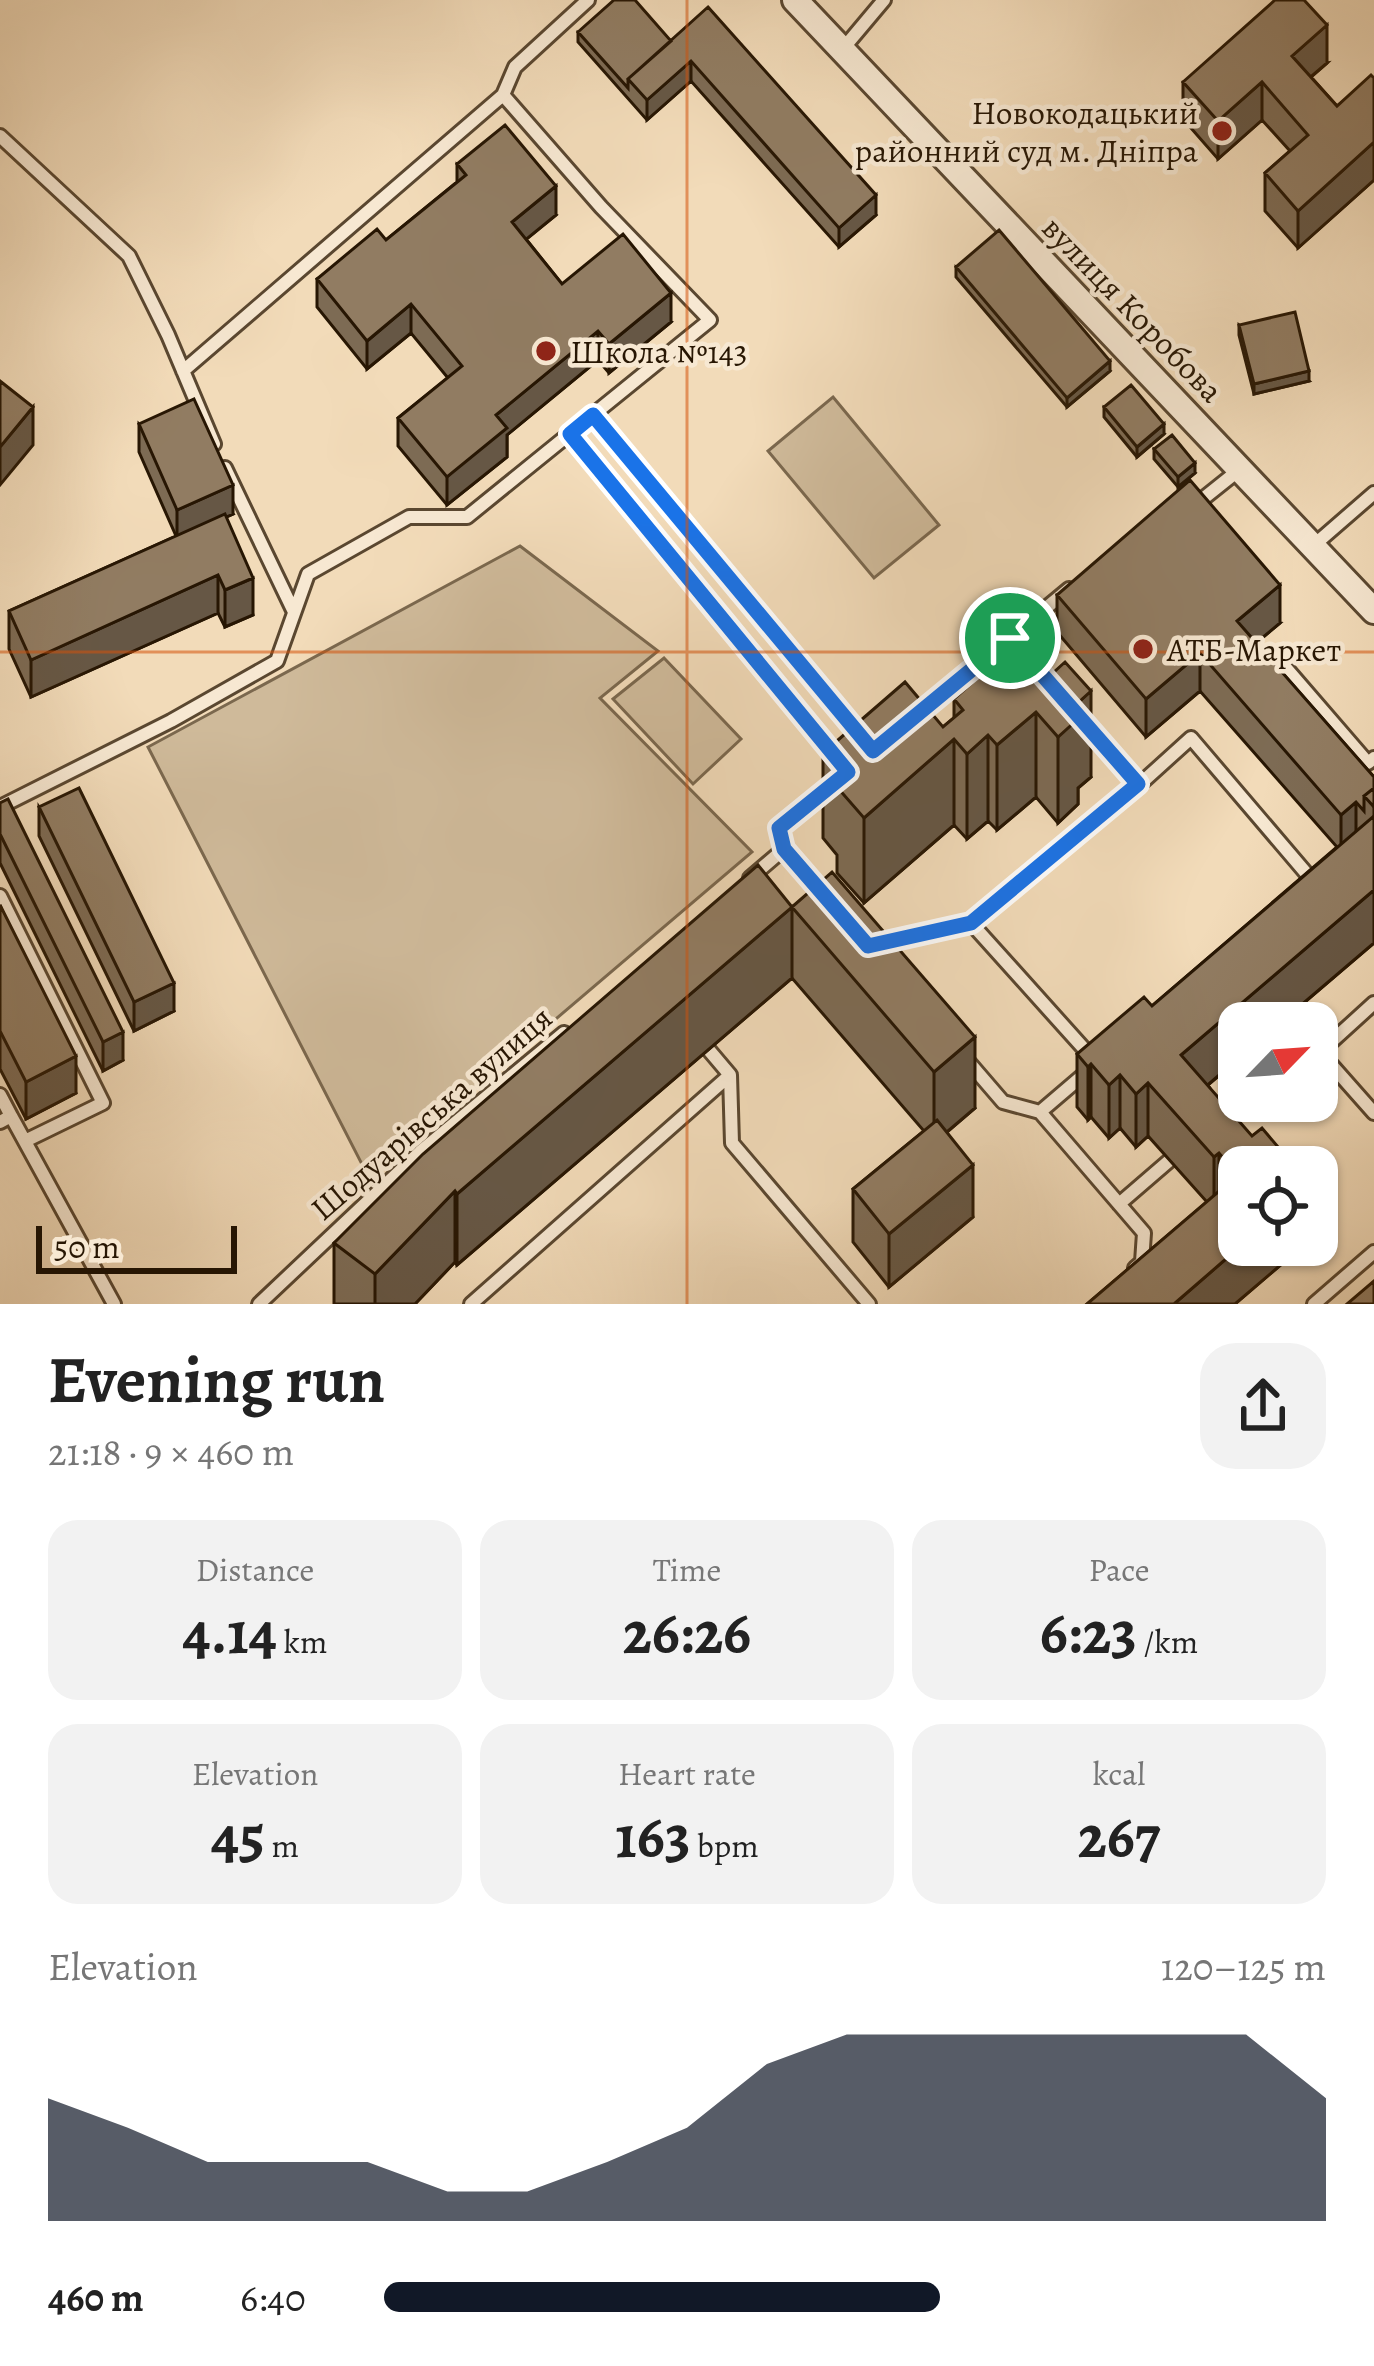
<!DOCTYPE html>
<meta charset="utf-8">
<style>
body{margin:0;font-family:Alegreya,serif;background:#f2f2f2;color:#222;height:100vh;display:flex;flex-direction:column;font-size:45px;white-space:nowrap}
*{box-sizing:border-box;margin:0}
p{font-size:39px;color:#767676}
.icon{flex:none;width:66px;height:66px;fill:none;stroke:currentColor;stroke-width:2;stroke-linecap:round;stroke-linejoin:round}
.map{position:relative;height:1304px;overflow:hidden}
.side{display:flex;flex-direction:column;background:#fff;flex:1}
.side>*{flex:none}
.needle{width:78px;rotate:65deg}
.controls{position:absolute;left:1218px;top:1002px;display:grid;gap:24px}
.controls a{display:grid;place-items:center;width:120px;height:120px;border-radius:24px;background:#fff;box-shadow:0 3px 9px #0004;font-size:60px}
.scale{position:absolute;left:36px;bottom:30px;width:201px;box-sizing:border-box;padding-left:12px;border:6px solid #271603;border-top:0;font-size:33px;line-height:42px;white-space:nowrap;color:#271603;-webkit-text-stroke:9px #f7e8d2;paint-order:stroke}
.pin{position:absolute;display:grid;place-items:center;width:102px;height:102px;color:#fff;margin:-51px;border:6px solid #fff;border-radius:50%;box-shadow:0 3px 12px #0007}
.round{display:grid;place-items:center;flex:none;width:126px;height:126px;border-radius:36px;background:#f2f2f2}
.headline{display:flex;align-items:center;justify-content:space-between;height:204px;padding:0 48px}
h1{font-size:66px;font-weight:600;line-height:90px}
.figures{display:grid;grid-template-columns:repeat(3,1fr);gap:18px;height:204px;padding:12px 48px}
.figures div{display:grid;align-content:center;border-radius:30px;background:#f2f2f2;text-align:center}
.figures b{font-size:60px;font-weight:600}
.figures small{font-size:33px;font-weight:400}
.figures p{font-size:33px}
.chart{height:336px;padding:24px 48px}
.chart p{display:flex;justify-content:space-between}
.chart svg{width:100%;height:216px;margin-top:12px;fill:#111827;opacity:.7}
ul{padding:0 48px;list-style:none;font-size:39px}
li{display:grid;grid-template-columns:192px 144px 1fr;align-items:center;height:90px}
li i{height:30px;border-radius:15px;background:#111827}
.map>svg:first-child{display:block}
.green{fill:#cfba9a;stroke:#7b684e;stroke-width:3}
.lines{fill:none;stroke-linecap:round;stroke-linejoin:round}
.service-casing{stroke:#5a4730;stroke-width:18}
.minor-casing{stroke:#5a4730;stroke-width:30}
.service{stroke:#f7e8d2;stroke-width:12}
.minor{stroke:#f7e8d2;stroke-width:24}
.wall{fill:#7d6b54;stroke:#271603;stroke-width:3}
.shaded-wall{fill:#665745;stroke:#271603;stroke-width:3}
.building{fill:#917c62;stroke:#271603;stroke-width:3}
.route-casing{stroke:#fff;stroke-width:24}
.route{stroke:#1a73e8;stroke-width:15}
.grid{fill:none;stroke:#d5520b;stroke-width:3;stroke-opacity:0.55}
.poi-dot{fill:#8f2418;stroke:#f7e8d2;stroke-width:4.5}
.labels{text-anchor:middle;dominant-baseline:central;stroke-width:9;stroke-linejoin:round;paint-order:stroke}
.poi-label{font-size:33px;fill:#271603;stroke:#f7e8d2;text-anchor:start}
.street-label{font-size:33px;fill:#271603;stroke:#f7e8d2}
</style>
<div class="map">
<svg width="1374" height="1304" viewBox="0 0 1374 1304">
<rect width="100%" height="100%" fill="#f2dbb9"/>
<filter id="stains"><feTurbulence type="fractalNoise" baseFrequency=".00167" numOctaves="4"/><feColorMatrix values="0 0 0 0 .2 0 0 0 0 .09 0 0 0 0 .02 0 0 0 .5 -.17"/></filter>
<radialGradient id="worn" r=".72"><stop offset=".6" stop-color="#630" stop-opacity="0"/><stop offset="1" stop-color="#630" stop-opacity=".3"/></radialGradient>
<!-- green -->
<path class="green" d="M 833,397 L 939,525 L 874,578 L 768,451 Z
M 520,546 L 658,651 L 600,698 L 752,852 L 369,1178 L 148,747 Z
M 664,658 L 741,739 L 693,784 L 613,699 Z"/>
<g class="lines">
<!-- service casing -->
<g class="service-casing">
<path id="service" d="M 842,50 L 884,0
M 0,136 L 129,256 L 168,335 L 214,444
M 183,371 L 503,95
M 593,415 L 861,736
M 570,434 L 836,757
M 225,468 L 294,612
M 1194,506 L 1239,470
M 1313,546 L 1374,493
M 1011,637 L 1057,691
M 1279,660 L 1368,763 L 1374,758
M 913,718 L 1069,589
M 1082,720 L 1139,785 L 1191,738 L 1312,880 L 1309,882
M 0,807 L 171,721 L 277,661 L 308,574 L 409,517 L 467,517 L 710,320 L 601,207 L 503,95 L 515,67 L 588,0
M 784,849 L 827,898
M 750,878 L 784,849 L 779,828 L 833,784
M 0,896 L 103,1103 L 25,1141
M 971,923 L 1095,1061
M 881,943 L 971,923 L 1139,785
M 1374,1003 L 1320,1052 L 1374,1113
M 708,1049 L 730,1075 L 732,1143 L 869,1304
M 966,1059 L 1003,1102 L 1040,1112
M 1088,1071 L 1040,1112 L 1144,1233 L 1142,1262 L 1135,1268
M 0,1095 L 11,1116 L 0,1122
M 11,1116 L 114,1304
M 1217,1119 L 1239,1100
M 1119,1204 L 1170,1160
M 259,1304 L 420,1152 L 564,1033
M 471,1304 L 730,1075
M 1314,1304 L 1374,1252"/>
</g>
<!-- minor casing -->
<g class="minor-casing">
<path id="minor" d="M 795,0 L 1374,611"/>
</g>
<!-- service -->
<use href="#service" class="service"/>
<!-- minor -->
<use href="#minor" class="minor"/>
</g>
<!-- wall -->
<path class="wall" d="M 578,32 L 671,41 L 876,215 L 839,247 L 691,81 L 647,120 L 578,42 Z
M 1327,63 L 1311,77 L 1337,106 L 1374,78 L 1374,180 L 1298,248 L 1265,211 L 1265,173 L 1290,151 L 1262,120 L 1218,159 L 1183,119 L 1183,82 Z
M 457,164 L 556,215 L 526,239 L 562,284 L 671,322 L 609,373 L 598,360 L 507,435 L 507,457 L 447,505 L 398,446 L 398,418 L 448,378 L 411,333 L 367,369 L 317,307 L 317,279 L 386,240 L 457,182 Z
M 956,267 L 1110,371 L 1067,407 L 956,277 Z
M 1239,325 L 1309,381 L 1254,394 L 1239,335 Z
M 1104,407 L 1164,434 L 1137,457 L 1104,417 Z
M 139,424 L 233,514 L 226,517 L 253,615 L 225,627 L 218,613 L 31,697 L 9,649 L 9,611 L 176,536 L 139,452 Z
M 1154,449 L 1195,473 L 1178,487 L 1154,459 Z
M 1057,595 L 1280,623 L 1256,643 L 1374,777 L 1374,943 L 1208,1085 L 1304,1245 L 1235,1304 L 1087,1304 L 1207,1202 L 1148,1136 L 1136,1147 L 1120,1128 L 1109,1138 L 1091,1117 L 1088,1120 L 1077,1107 L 1077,1054 L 1152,1006 L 1337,847 L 1200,691 L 1146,737 L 1057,632 Z
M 997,661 L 1091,777 L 1078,788 L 1078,804 L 1058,823 L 1036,797 L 997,830 L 988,821 L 967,839 L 954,825 L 864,903 L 837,873 L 837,855 L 823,838 L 823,753 L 943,727 L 954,718 L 954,699 Z
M 0,803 L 123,1060 L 103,1071 L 0,863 Z
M 39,807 L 174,1011 L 134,1031 L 39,836 Z
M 0,905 L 76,1093 L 26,1119 L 0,1069 Z
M 792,907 L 975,1108 L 947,1132 L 973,1217 L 889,1287 L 853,1242 L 853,1189 L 924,1131 L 792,978 L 457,1265 L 455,1262 L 415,1304 L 334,1304 L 334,1243 Z"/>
<!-- shaded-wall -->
<path class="shaded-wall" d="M 1327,25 L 1327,63 L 1292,93 L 1292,56 Z
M 691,61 L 691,81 L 647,120 L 647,100 Z
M 1262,82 L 1262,120 L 1218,159 L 1218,121 Z
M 1374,142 L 1374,180 L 1298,248 L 1298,211 Z
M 556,186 L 556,215 L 512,251 L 512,222 Z
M 876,195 L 876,215 L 839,247 L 839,228 Z
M 671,293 L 671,322 L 609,373 L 609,344 Z
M 411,304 L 411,333 L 367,369 L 367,341 Z
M 598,331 L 598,360 L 507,435 L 507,457 L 447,505 L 447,477 L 496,415 Z
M 1110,361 L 1110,371 L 1067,407 L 1067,398 Z
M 1309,371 L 1309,381 L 1254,394 L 1254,384 Z
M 33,407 L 33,445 L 0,485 L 0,447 Z
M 1164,424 L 1164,434 L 1137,457 L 1137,447 Z
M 1195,463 L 1195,473 L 1178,487 L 1178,477 Z
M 233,485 L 233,514 L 177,539 L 177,510 Z
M 218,575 L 218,613 L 31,697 L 31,660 Z
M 253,578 L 253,615 L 225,627 L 225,590 Z
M 1280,585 L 1280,623 L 1237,659 L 1237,621 Z
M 1200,653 L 1200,691 L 1146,737 L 1146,699 Z
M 1091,691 L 1091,777 L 1078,788 L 1078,804 L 1058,823 L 1058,737 L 1070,710 Z
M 1036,712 L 1036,797 L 997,830 L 997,745 Z
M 988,735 L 988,821 L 967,839 L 967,754 Z
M 954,739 L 954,825 L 864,903 L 864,818 Z
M 1356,802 L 1356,839 L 1341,852 L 1341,815 Z
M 1374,890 L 1374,943 L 1280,1023 L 1239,1023 L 1239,1058 L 1181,1108 L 1181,1055 Z
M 792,907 L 792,978 L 457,1265 L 457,1194 Z
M 174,983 L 174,1011 L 134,1031 L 134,1002 Z
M 123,1032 L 123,1060 L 103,1071 L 103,1042 Z
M 975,1037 L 975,1108 L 934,1143 L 934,1072 Z
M 76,1056 L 76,1093 L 26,1119 L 26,1082 Z
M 1091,1064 L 1091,1117 L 1088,1120 L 1088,1067 Z
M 1120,1075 L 1120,1128 L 1109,1138 L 1109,1085 Z
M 1148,1083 L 1148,1136 L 1136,1147 L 1136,1094 Z
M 1219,1153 L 1219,1206 L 1214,1210 L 1214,1157 Z
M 973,1165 L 973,1217 L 889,1287 L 889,1234 Z
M 455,1191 L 455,1262 L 415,1304 L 375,1304 L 375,1274 Z
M 1242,1245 L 1304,1245 L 1235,1304 L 1174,1304 Z"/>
<!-- building -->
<path class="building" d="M 614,0 L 635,0 L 671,41 L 628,79 L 628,88 L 578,32 Z
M 1275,0 L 1304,0 L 1327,25 L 1292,56 L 1337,106 L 1371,75 L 1374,78 L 1374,142 L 1298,211 L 1265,173 L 1308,135 L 1262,82 L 1218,121 L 1183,82 Z
M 708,7 L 876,195 L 839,228 L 691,61 L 647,100 L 628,79 Z
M 505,125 L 556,186 L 512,222 L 562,284 L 623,234 L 671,293 L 609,344 L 598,331 L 496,415 L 507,428 L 447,477 L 398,418 L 462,366 L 411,304 L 367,341 L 317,279 L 377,229 L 386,240 L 466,175 L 457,164 Z
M 999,230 L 1110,361 L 1067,398 L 956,267 Z
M 1295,312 L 1309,371 L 1254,384 L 1239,325 Z
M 0,381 L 33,407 L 0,447 Z
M 1131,385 L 1164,424 L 1137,447 L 1104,407 Z
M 194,399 L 233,485 L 177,510 L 139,424 Z
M 1172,435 L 1195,463 L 1178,477 L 1154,449 Z
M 1190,480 L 1280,585 L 1237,621 L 1374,777 L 1374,788 L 1364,796 L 1364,811 L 1356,802 L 1341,815 L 1200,653 L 1146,699 L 1057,595 Z
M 225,514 L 253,578 L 225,590 L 218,575 L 31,660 L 9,611 Z
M 1024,657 L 1044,681 L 1065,662 L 1091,691 L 1070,710 L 1078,719 L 1058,737 L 1036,712 L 997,745 L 988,735 L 967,754 L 954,739 L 864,818 L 837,787 L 846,780 L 823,753 L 905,682 L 943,727 L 963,710 L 954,699 L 997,661 L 1006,672 Z
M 79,788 L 174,983 L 134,1002 L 39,807 Z
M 1374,788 L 1374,807 L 1364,796 Z
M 8,799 L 123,1032 L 103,1042 L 0,834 L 0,803 Z
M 1374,816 L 1374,890 L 1181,1055 L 1252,1136 L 1262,1128 L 1295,1167 L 1239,1167 L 1239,1245 L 1242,1245 L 1174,1304 L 1087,1304 L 1238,1175 L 1219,1153 L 1214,1157 L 1148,1083 L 1136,1094 L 1120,1075 L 1109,1085 L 1091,1064 L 1088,1067 L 1077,1054 L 1144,997 L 1152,1006 Z
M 758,865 L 792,907 L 832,872 L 975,1037 L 934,1072 L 792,907 L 457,1194 L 455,1191 L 375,1274 L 334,1243 L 423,1154 Z
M 0,905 L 76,1056 L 26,1082 L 0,1031 Z
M 937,1120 L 973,1165 L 889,1234 L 853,1189 Z
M 1374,1281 L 1374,1304 L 1347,1304 Z"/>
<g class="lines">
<!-- route casing -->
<g class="route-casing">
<path id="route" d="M 593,415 L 873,751 L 1010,638 L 1138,784 L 971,923 L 868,946 L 784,849 L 779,828 L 848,772 L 570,434 Z"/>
</g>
<!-- route -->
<use href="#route" class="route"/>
</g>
<!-- grid -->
<path class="grid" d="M 687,0 L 687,1304M 0,652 L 1374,652"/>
<!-- markers -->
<g class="poi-dot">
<circle cx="1222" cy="131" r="12"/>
<circle cx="546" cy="351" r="12"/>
<circle cx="1143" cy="649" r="12"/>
</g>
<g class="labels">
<!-- poi labels -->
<g class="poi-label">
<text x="1198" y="112" text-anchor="end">Новокодацький<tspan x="1198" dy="38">районний суд м. Дніпра</tspan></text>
<text x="570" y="351">Школа №143</text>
<text x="1167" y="649">АТБ-Маркет</text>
</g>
<!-- street labels -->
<g class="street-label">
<text transform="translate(1133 309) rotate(46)">вулиця Коробова</text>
<text transform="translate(431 1113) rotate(-41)">Шодуарівська вулиця</text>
</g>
</g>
<rect width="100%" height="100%" filter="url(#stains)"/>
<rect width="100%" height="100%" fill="url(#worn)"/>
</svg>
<div class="controls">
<a><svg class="needle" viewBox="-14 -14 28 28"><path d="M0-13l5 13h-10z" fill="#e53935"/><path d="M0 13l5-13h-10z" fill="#767676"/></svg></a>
<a><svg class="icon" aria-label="locate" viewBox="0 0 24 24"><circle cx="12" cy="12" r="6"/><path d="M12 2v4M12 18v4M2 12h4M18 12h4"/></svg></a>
</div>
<div class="scale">50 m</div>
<div class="pin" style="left:1010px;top:638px;background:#1e9e55"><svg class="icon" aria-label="arrive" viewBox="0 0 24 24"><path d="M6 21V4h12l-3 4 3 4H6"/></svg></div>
</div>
<section class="side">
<div class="headline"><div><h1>Evening run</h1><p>21:18 · 9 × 460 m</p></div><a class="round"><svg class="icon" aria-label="share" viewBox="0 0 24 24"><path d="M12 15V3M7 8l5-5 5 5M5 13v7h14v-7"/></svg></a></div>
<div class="figures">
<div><p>Distance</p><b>4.14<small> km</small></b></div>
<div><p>Time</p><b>26:26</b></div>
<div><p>Pace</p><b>6:23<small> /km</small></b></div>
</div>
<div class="figures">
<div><p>Elevation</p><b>45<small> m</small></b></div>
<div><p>Heart rate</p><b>163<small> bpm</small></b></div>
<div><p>kcal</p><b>267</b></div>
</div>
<div class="chart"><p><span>Elevation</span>120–125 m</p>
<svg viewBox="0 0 160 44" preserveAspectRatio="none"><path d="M0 44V19L10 25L20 32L30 32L40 32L50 38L60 38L70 32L80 25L90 12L100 6L110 6L120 6L130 6L140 6L150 6L160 19V44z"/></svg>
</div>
<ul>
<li><b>460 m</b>6:40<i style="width:59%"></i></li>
</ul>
</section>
